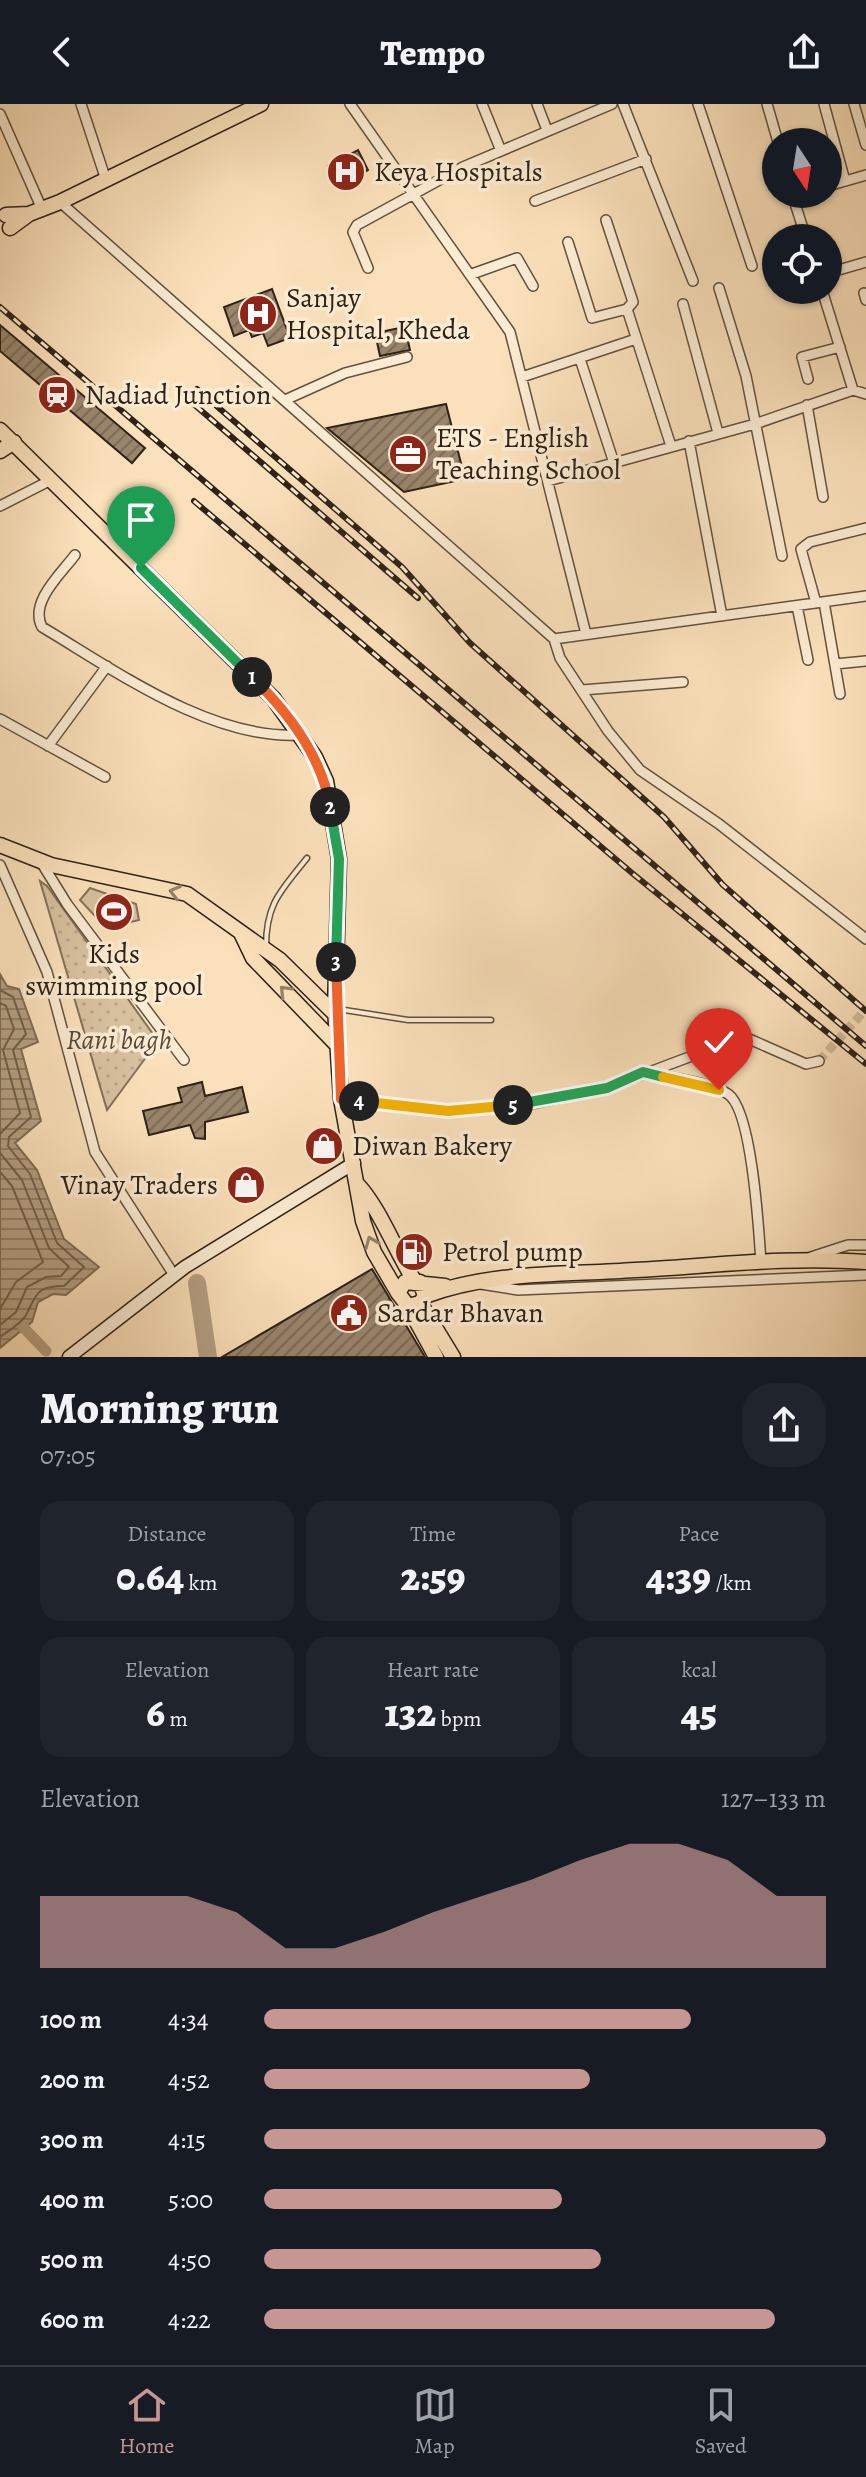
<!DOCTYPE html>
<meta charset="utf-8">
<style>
body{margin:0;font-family:Alegreya,serif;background:#20242c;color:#f1f3f6;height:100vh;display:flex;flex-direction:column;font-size:30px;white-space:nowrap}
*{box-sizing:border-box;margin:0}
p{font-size:26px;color:#9ea1a6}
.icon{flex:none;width:44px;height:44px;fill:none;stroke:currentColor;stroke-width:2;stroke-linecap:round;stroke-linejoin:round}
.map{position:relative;height:1253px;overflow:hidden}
.details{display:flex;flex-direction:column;background:#171b24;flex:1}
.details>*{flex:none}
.needle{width:52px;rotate:168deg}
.tools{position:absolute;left:762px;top:24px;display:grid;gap:16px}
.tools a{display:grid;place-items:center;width:80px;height:80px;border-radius:50%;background:#171b24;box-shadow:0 2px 6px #0004;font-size:40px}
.pin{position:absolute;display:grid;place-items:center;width:68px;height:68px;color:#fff;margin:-82px -34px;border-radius:50% 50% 50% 0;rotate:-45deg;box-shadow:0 0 8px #0007}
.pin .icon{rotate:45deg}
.km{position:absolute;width:40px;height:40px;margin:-20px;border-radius:50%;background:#222;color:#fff;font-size:22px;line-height:40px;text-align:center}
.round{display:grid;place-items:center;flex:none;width:84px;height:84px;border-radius:32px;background:#20242c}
.headline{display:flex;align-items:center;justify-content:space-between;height:136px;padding:0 40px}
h1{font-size:44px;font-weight:800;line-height:60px}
.stats{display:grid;grid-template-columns:repeat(3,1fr);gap:12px;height:136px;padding:8px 40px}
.stats div{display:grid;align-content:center;border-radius:20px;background:#20242c;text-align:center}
.stats b{font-size:40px;font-weight:800}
.stats small{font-size:22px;font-weight:400}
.stats p{font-size:22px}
.chart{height:224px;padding:16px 40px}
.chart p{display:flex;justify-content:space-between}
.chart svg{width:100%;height:144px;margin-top:8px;fill:#c59692;opacity:.7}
ul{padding:0 40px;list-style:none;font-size:26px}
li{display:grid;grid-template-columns:128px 96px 1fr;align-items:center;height:60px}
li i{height:20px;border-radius:10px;background:#c59692}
header{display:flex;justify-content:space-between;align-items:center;height:104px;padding:0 40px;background:#171b24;font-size:36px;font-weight:800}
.tab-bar{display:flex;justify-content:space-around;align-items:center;height:112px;border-top:2px solid #363941;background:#171b24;font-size:22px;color:#9ea1a6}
.tab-bar a{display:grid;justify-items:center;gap:4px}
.tab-bar .on{color:#c59692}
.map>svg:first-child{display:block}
.grass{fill:#d8c19f;stroke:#83725a;stroke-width:2}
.park{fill:url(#park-dots);stroke:#83725a;stroke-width:2}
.water{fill:url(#water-rules);stroke:#7f6e57;stroke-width:2}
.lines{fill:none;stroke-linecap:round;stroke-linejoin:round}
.shore{stroke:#72614c;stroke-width:2}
.canal{stroke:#b5a083;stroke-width:11}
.river{stroke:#b5a083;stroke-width:18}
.building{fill:url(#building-hatch);stroke:#2e2216;stroke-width:2}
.minor-tunnel{stroke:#d2bb9a;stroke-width:9;stroke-dasharray:9 4.5;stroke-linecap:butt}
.service-casing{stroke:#61523f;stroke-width:7}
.minor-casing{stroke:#61523f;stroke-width:12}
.secondary-casing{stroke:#2e2216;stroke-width:15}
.primary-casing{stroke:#2e2216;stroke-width:17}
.service{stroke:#fcecd3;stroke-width:4}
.minor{stroke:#fcecd3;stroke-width:9}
.secondary{stroke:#fcecd3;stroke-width:12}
.primary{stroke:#fbe1bb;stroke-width:14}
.rail-casing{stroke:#2e2216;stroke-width:6}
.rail{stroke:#fcecd3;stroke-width:3;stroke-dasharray:9;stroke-linecap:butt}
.oneway{stroke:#948268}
.split-1-casing{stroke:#fff;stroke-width:16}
.split-2-casing{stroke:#fff;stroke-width:16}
.split-3-casing{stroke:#fff;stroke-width:16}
.split-4-casing{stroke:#fff;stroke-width:16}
.split-5-casing{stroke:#fff;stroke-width:16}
.split-6-casing{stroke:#fff;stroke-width:16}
.split-7-casing{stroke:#fff;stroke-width:16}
.split-1{stroke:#22a559;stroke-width:10}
.split-2{stroke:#f0652b;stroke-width:10}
.split-3{stroke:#22a559;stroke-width:10}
.split-4{stroke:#f0652b;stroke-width:10}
.split-5{stroke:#f5b400;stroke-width:10}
.split-6{stroke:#22a559;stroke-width:10}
.split-7{stroke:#f5b400;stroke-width:10}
.labels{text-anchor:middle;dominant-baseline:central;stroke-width:7;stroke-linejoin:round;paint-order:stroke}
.poi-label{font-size:28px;fill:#2e2216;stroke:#fcecd3;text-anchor:start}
.park-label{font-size:28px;font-style:italic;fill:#584a38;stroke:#fcecd3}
</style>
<header><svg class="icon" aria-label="back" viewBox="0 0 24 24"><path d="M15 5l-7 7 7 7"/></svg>Tempo<svg class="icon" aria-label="share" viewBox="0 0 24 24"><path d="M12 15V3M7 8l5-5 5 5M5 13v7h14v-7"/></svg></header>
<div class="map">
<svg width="866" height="1253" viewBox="0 0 866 1253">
<defs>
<pattern id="park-dots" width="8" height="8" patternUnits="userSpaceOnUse" patternTransform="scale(2)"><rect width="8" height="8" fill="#d8c19f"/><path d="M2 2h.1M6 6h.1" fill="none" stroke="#baa688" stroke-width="1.8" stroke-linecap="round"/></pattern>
<pattern id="water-rules" width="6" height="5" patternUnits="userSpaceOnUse" patternTransform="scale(2)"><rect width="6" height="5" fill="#b5a083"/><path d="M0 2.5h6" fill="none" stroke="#94826a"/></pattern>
<pattern id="building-hatch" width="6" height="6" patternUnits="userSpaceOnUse" patternTransform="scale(2)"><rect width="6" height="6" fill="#99856c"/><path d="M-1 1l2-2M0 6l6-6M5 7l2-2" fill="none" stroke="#7d6c58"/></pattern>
</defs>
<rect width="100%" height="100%" fill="#fbe1bb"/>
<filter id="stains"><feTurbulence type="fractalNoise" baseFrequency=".0025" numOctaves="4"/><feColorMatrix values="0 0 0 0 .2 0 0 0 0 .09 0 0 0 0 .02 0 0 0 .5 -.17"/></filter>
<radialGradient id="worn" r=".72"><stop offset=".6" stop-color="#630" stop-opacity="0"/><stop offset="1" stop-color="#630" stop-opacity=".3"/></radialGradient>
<!-- grass -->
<path class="grass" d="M 90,784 L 136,800 L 139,816 L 106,824 L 80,796 Z"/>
<!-- park -->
<path class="park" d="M 40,777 L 47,782 L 158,937 L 107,1006 Z"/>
<!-- water -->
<path class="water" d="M 0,870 L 7,882 L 19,885 L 38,938 L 21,945 L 41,1017 L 15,1039 L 37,1066 L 64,1135 L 99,1163 L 66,1191 L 53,1190 L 38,1198 L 32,1218 L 0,1244 Z"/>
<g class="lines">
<!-- shore -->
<path class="shore" d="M 0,886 L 13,893 L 26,930 L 13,946 L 31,1013 L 9,1033 L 8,1042 L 30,1070 L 57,1139 L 84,1163 L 64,1182 C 36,1182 37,1190 26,1211 C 21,1220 8,1227 0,1233
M 0,899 L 6,902 L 14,925 L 3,946 L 20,1009 L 0,1030
M 0,1049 L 22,1076 L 49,1144 L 69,1163 L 61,1172 L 46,1173 L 27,1183 L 16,1208 L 0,1221
M 0,1068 L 12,1082 L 43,1158 L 16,1178 L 0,1205"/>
<!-- canal -->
<path class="canal" d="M 24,1224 L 46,1247"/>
<!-- river -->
<path class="river" d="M 197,1179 L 208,1253"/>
</g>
<!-- building -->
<path class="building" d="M 358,46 L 368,66 L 339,82 L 328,62 Z
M 272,185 L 290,234 L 268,242 L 263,229 L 252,233 L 249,226 L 234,232 L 224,203 Z
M 0,221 L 145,344 L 132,359 L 0,247 Z
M 405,223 L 410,246 L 380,252 L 375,229 Z
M 446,300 L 465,375 L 404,388 L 327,324 Z
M 202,978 L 205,992 L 242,983 L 248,1008 L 205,1018 L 205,1035 L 195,1034 L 190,1021 L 149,1031 L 143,1007 L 182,998 L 178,984 Z
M 372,1165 L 425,1253 L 222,1253 Z"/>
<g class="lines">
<!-- minor-tunnel -->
<path class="minor-tunnel" d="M 721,941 L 738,933
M 819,957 L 866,905"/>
<!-- service casing -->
<g class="service-casing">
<path id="service" d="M 266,843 C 266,799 281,787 307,754
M 338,905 L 408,916 L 491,916"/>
</g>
<!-- minor casing -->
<g class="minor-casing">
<path id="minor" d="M 81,0 L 106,76
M 350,0 L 510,228 L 586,530
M 482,0 L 501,47
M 537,0 L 547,26
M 623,0 L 693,177
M 698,0 L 752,162
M 767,0 L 778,38
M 824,0 L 845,77
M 854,0 L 866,41
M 0,10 L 42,105
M 828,82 L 866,71
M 803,90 L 793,93 L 806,134
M 535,97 L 646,55
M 60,98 L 554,535 L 866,492
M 606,116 L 633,198 L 627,205 L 671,342
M 568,138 L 592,214 L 627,205
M 368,164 L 353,128 L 357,121 L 463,63 L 612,0
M 828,169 L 866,158
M 472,170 L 517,154 L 533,182
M 719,184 L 746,272 L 782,452
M 822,186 L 853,286 L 866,290
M 864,189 L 866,196
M 683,200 L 718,329
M 580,255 L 614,359
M 522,273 L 636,235
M 808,275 L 802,253 L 840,243
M 285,296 L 345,269 L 407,253
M 807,301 L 823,393
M 689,337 L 722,512
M 548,377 L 755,320 L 853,286
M 0,402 L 51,376
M 75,451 C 61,470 29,498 42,523 C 116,567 211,636 300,631
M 824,498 L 840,590
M 816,499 L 801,445 L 810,438 L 866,424
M 797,502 L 808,556
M 554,535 L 560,554 L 608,627 L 640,666 L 719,720 L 866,835
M 835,560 L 866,557
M 582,586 L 683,578
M 0,615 L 105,673
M 48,642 L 107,562
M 41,758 L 67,800 L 184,956
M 0,761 L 47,868 L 95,1048 L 174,1171
M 738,933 L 747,934 L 806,960 L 819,957
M 643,968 C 665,973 710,978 728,990 C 752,1006 759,1128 761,1159
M 341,995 L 448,1007 L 537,999 L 607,984 L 721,941
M 811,1153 L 848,1141 L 866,1141
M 481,1180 L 518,1186 L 866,1171"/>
</g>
<!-- secondary casing -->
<g class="secondary-casing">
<path id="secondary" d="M 69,1253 L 185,1163 L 354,1059"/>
</g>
<!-- primary casing -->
<g class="primary-casing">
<path id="primary" d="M 6,111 L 29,110 L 60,98 L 261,0
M 10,124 L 29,110
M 0,326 L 273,594 L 315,653 L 326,677 L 339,755 L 335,905 L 341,995 L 363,1117 L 374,1148 L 398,1189
M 0,347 L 14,338
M 0,741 L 51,761 L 187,790 L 280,856 L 336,911
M 241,829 L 253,854 L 337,941
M 358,1081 C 379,1103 396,1148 414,1176
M 420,1178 L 425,1192 L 420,1199 L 408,1202 L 398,1189 L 405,1178 L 445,1182
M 425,1192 C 490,1167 566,1171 635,1166 C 711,1162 789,1152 866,1158
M 420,1199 L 453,1253
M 408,1202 L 436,1253"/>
</g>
<!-- service -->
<use href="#service" class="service"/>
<!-- minor -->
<use href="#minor" class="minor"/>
<!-- secondary -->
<use href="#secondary" class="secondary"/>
<!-- primary -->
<use href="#primary" class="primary"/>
<!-- rail casing -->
<g class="rail-casing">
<path id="rail" d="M 0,203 L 866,942
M 197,285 L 402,463 L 470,539 L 664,713 L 723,781 L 866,907
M 182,290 L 418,494
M 194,397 L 632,769 L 866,960"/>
</g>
<!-- rail -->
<use href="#rail" class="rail"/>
</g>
<!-- one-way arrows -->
<defs><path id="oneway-chevron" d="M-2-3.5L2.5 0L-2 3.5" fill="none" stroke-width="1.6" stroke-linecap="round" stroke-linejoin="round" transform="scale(2)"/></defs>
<g class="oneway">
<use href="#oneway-chevron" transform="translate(175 788) rotate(-166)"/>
<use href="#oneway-chevron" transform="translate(285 887) rotate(-134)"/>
<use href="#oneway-chevron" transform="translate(371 1138) rotate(-112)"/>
</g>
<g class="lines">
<!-- split-1 casing -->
<g class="split-1-casing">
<path id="split-1" d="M 141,464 L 252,573"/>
</g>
<!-- split-2 casing -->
<g class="split-2-casing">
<path id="split-2" d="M 252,573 C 289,609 322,652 330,703"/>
</g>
<!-- split-3 casing -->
<g class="split-3-casing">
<path id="split-3" d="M 330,703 L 339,755 L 336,858"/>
</g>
<!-- split-4 casing -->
<g class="split-4-casing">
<path id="split-4" d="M 336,858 L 341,995 L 359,997"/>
</g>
<!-- split-5 casing -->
<g class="split-5-casing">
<path id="split-5" d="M 359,997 L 448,1007 L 513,1001"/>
</g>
<!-- split-6 casing -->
<g class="split-6-casing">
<path id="split-6" d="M 513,1001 L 607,984 L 643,968 L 663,973"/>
</g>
<!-- split-7 casing -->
<g class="split-7-casing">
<path id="split-7" d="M 663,973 L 719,986"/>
</g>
<!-- split-1 -->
<use href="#split-1" class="split-1"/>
<!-- split-2 -->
<use href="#split-2" class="split-2"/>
<!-- split-3 -->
<use href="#split-3" class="split-3"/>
<!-- split-4 -->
<use href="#split-4" class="split-4"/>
<!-- split-5 -->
<use href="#split-5" class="split-5"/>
<!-- split-6 -->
<use href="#split-6" class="split-6"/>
<!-- split-7 -->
<use href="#split-7" class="split-7"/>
</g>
<!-- icons -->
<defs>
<g id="hospital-disc" transform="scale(2)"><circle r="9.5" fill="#8f2418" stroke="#fcecd3"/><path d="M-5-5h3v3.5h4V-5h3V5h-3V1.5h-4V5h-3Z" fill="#fff"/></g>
<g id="station-disc" transform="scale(2)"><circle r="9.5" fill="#8f2418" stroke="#fcecd3"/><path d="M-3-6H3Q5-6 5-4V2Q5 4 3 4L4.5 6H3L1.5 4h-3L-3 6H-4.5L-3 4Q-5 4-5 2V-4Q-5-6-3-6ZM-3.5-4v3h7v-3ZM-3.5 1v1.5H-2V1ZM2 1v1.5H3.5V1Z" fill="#fff"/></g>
<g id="office-disc" transform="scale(2)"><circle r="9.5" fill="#8f2418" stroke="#fcecd3"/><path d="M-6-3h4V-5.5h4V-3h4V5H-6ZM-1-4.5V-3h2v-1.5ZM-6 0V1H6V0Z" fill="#fff"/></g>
<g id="stadium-disc" transform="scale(2)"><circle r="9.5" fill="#8f2418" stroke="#fcecd3"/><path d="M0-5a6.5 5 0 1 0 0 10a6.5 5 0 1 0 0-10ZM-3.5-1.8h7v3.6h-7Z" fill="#fff"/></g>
<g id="shop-disc" transform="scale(2)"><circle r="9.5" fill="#8f2418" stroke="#fcecd3"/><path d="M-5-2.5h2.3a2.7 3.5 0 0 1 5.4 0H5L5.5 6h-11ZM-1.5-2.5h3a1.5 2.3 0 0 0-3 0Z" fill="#fff"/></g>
<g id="fuel-disc" transform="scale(2)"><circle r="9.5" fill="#8f2418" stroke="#fcecd3"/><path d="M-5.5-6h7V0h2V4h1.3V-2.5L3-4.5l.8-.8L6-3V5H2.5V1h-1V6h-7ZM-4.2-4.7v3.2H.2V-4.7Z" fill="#fff"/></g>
<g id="civic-disc" transform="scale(2)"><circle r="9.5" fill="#8f2418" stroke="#fcecd3"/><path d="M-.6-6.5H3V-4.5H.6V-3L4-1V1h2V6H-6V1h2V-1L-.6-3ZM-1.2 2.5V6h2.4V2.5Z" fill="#fff"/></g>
</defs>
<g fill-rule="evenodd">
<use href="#hospital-disc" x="346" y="68"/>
<use href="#hospital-disc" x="258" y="210"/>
<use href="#station-disc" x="57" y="291"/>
<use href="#office-disc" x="408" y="350"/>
<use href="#stadium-disc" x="114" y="808"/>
<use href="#shop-disc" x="324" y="1042"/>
<use href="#shop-disc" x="246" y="1081"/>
<use href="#fuel-disc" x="414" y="1148"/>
<use href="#civic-disc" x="349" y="1209"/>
</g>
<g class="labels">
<!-- poi labels -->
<g class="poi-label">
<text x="374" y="68">Keya Hospitals</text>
<text x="286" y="194">Sanjay<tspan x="286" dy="32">Hospital, Kheda</tspan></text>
<text x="85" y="291">Nadiad Junction</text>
<text x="436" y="334">ETS - English<tspan x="436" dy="32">Teaching School</tspan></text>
<text x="114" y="850" text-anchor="middle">Kids<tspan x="114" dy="32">swimming pool</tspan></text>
<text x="352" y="1042">Diwan Bakery</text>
<text x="218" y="1081" text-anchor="end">Vinay Traders</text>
<text x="442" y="1148">Petrol pump</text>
<text x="377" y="1209">Sardar Bhavan</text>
</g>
<!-- park labels -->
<g class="park-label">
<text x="119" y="936">Rani bagh</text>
</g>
</g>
<rect width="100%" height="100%" filter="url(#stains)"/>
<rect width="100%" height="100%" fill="url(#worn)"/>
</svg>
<div class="tools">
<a><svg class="needle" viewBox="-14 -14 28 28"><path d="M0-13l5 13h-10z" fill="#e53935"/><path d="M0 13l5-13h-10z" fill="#9ea1a6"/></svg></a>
<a><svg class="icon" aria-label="locate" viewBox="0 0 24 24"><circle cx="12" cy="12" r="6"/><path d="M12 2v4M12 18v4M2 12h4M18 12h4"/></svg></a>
</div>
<div class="pin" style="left:141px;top:464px;background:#1e9e55"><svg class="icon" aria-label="arrive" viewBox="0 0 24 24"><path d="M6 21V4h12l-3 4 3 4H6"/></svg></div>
<div class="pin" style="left:719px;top:986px;background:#d93025"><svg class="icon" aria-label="check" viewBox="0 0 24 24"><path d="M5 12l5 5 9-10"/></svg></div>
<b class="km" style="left:252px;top:573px">1</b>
<b class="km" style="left:330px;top:703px">2</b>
<b class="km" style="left:336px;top:858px">3</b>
<b class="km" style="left:359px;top:997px">4</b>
<b class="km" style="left:513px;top:1001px">5</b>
</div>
<section class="details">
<div class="headline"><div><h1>Morning run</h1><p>07:05</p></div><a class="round"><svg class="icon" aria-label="share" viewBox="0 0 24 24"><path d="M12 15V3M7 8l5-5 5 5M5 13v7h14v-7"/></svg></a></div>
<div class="stats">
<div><p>Distance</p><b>0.64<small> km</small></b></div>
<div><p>Time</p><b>2:59</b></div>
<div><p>Pace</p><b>4:39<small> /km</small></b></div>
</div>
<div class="stats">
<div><p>Elevation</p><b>6<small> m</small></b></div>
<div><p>Heart rate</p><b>132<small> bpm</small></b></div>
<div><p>kcal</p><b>45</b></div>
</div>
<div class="chart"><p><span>Elevation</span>127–133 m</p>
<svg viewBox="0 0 160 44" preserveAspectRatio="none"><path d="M0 44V22L10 22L20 22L30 22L40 27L50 38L60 38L70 33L80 27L90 22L100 17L110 11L120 6L130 6L140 11L150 22L160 22V44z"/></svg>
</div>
<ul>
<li><b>100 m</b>4:34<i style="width:76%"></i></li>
<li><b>200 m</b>4:52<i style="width:58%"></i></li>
<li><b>300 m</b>4:15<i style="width:100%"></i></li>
<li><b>400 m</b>5:00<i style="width:53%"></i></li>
<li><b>500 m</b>4:50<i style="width:60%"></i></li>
<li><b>600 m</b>4:22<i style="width:91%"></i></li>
</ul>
</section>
<nav class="tab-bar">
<a class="on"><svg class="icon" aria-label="home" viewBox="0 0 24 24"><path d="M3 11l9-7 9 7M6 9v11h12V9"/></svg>Home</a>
<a><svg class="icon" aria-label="map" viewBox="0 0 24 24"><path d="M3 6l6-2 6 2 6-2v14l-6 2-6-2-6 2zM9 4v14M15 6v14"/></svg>Map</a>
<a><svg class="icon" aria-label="saved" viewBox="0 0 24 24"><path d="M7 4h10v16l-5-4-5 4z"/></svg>Saved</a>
</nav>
